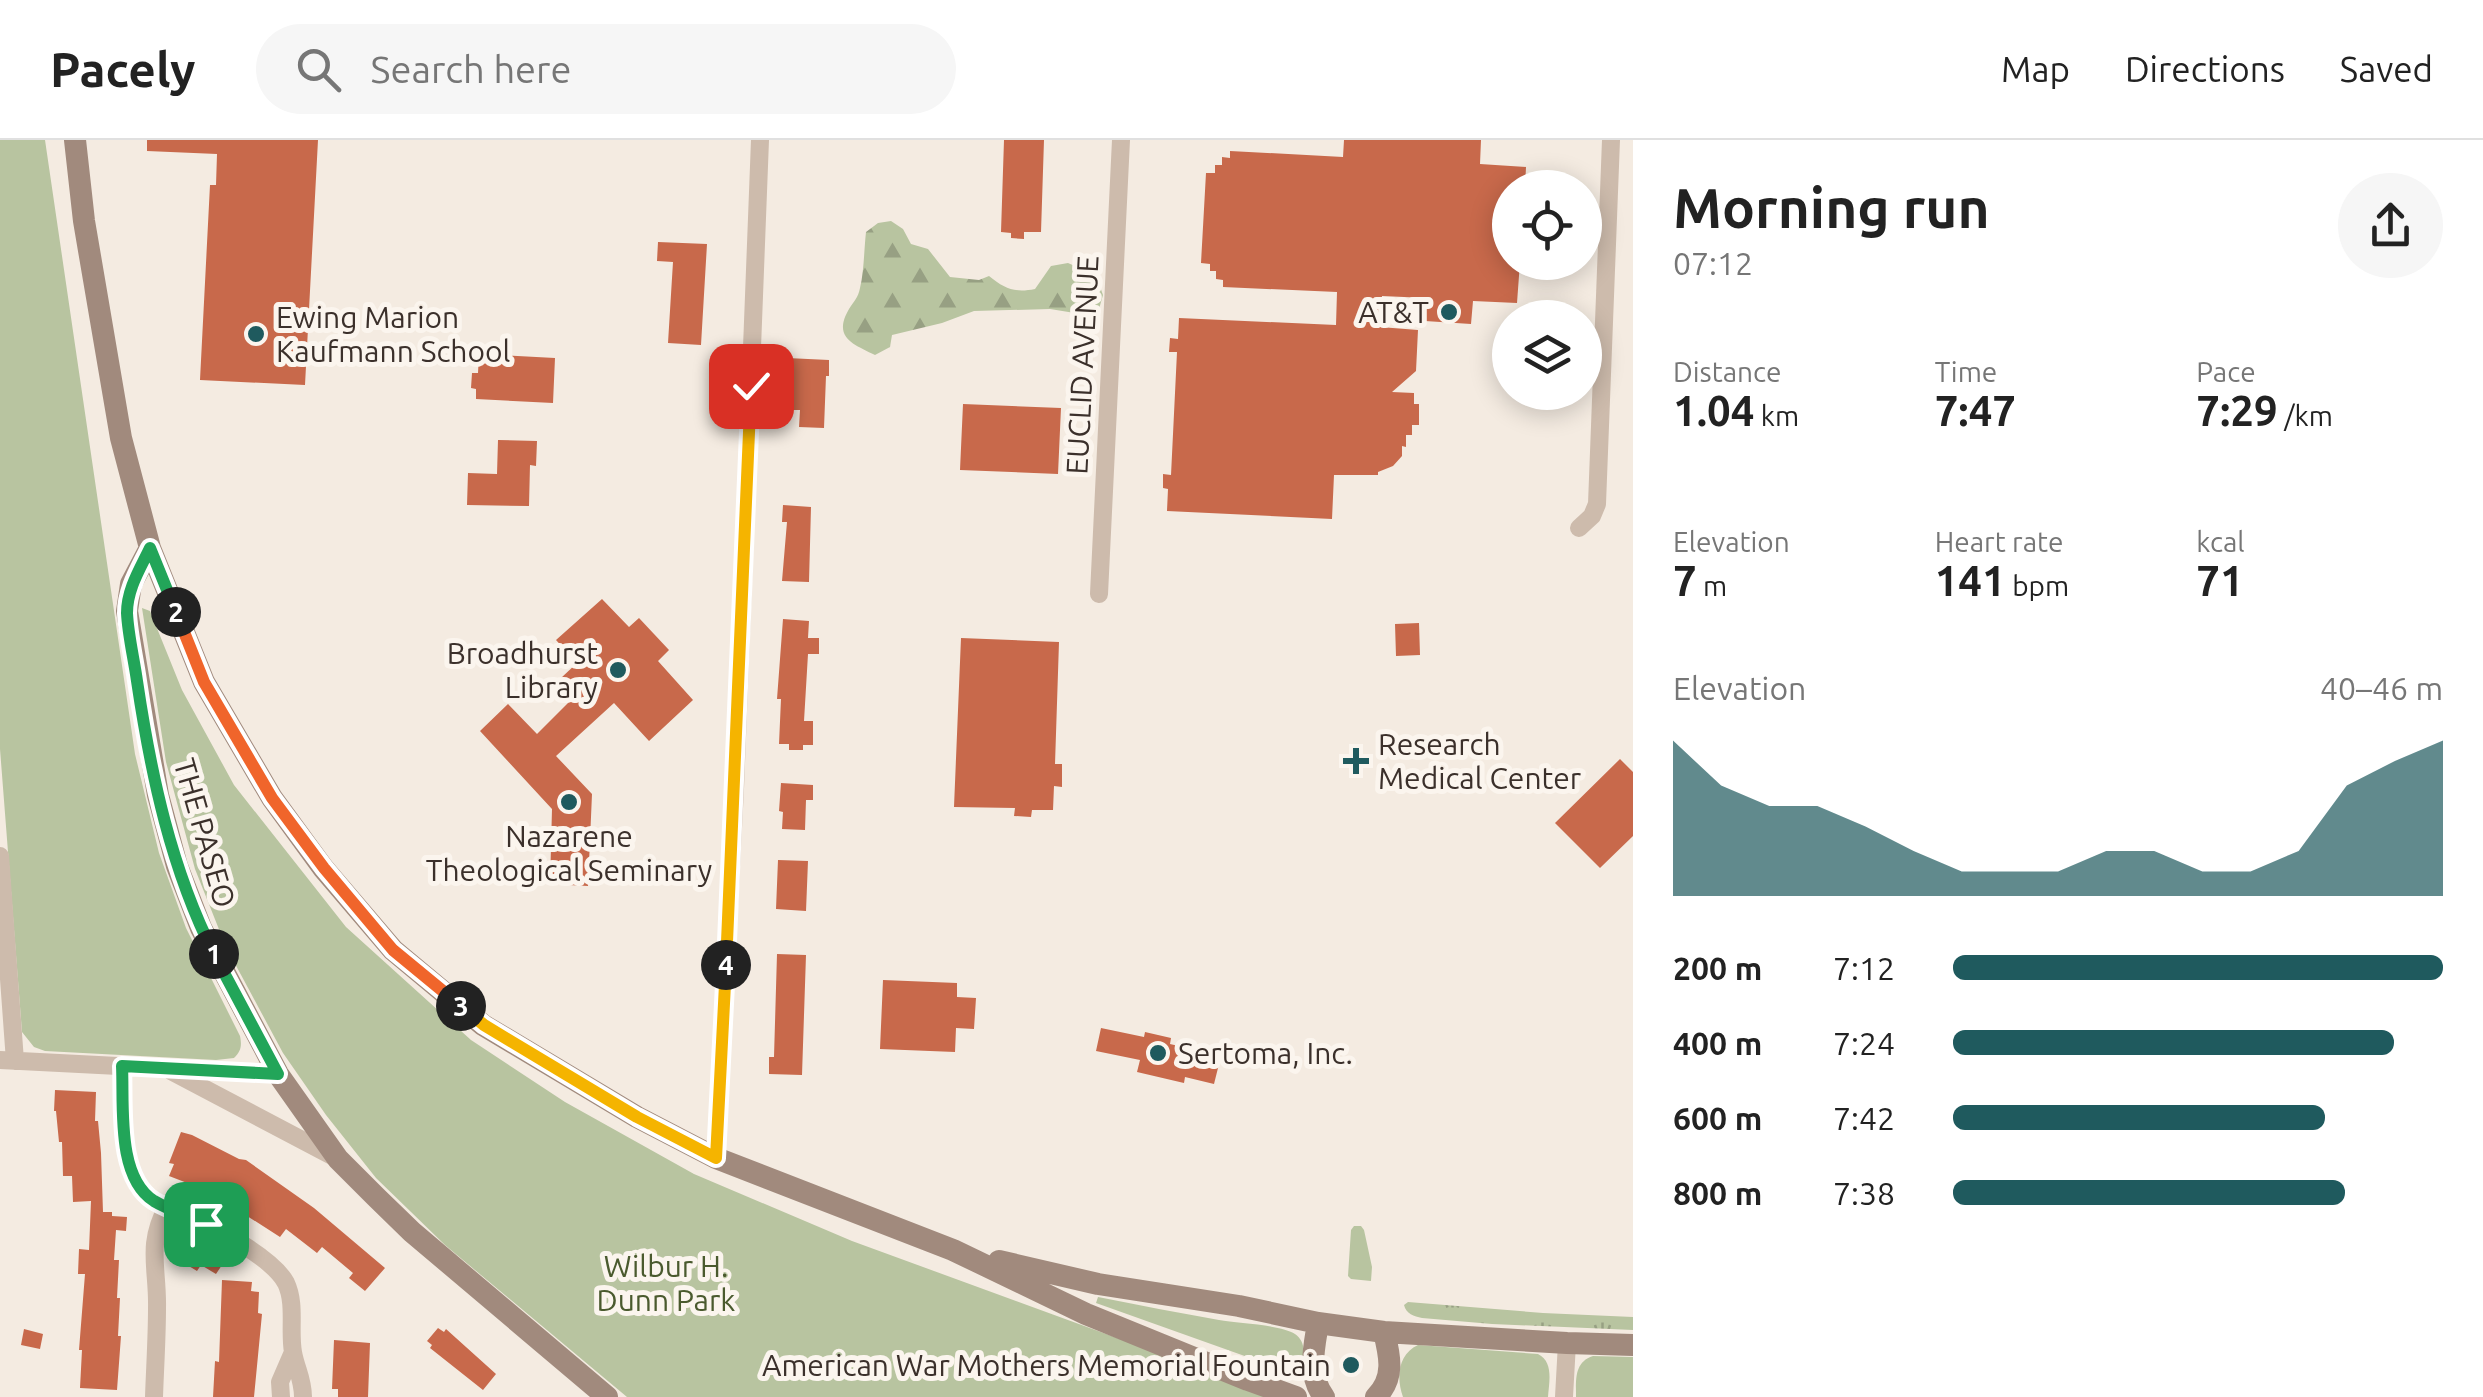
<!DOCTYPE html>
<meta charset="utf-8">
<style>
body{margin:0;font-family:Ubuntu,sans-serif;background:#f6f6f6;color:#222;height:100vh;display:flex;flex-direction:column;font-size:38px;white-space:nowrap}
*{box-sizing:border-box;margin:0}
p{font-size:32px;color:#767676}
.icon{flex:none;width:55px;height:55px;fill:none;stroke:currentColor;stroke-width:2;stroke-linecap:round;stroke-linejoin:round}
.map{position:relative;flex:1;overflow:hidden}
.panel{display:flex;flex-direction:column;background:#fff;width:850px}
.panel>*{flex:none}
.controls{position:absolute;left:1492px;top:30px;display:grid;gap:20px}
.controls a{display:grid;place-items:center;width:110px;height:110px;border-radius:50%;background:#fff;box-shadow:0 5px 25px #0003;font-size:50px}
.pin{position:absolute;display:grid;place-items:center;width:85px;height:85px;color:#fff;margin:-42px;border-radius:20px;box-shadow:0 5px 15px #0006}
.km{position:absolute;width:50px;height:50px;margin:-25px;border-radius:50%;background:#222;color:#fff;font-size:28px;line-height:50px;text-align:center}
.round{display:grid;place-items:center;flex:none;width:105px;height:105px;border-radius:52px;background:#f6f6f6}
.overview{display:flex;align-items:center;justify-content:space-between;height:170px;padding:0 40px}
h1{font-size:55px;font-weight:700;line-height:75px}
.stats{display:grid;grid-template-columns:repeat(3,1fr);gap:15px;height:170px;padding:10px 40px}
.stats div{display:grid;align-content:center}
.stats b{font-size:42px;font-weight:700}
.stats small{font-size:28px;font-weight:400}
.stats p{font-size:28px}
.chart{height:280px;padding:20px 40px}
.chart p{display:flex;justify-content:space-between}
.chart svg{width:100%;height:180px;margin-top:10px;fill:#1f5a5e;opacity:.7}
ul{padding:0 40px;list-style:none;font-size:32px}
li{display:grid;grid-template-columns:160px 120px 1fr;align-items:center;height:75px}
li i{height:25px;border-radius:12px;background:#1f5a5e}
header{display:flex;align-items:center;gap:60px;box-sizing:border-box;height:140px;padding:0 50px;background:#fff;border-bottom:2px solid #e0e0e0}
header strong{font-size:48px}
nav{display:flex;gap:55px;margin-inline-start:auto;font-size:35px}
.search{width:700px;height:90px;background:#f6f6f6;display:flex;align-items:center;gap:25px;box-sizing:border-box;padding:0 35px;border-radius:55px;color:#767676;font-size:38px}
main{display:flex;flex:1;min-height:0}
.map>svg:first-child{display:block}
.grass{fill:url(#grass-tufts)}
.forest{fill:url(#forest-firs)}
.green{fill:#b8c4a0}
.building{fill:#c8694b}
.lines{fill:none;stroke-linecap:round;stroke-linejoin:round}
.minor{stroke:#cdbbac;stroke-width:18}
.secondary{stroke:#a18a7d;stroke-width:22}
.split-1-casing{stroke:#fff;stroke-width:20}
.split-2-casing{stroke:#fff;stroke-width:20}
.split-3-casing{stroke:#fff;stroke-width:20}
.split-4-casing{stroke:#fff;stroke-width:20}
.split-5-casing{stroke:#fff;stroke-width:20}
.split-1{stroke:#22a559;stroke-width:12}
.split-2{stroke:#22a559;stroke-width:12}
.split-3{stroke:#f0652b;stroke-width:12}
.split-4{stroke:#f5b400;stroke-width:12}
.split-5{stroke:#f5b400;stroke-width:12}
.poi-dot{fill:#1f5a5e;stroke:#fbf5ee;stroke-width:4}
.labels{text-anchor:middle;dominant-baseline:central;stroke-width:10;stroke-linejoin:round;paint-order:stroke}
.poi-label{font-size:30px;fill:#3b302b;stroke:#fbf5ee;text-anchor:end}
.street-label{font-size:30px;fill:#3b302b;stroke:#fbf5ee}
.park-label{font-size:30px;fill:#4a5a2e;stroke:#fbf5ee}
</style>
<header>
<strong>Pacely</strong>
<div class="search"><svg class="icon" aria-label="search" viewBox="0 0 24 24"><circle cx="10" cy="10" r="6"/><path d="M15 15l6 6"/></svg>Search here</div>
<nav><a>Map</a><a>Directions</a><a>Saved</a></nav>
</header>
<main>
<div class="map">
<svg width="1633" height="1257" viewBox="0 0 1633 1257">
<defs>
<pattern id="grass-tufts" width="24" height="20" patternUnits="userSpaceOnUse" patternTransform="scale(2.5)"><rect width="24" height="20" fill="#b8c4a0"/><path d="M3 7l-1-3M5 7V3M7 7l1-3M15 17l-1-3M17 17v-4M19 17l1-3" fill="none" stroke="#97a083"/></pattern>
<pattern id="forest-firs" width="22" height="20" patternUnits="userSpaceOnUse" patternTransform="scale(2.5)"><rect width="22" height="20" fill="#b8c4a0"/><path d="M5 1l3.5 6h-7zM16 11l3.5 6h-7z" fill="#97a083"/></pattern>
</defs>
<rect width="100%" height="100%" fill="#f4ebe1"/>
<!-- grass -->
<path class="grass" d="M 1408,1162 L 1543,1173 L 1633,1177 L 1633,1190 L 1492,1184 L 1422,1178 C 1414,1176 1406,1174 1404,1165 Z"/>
<!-- forest -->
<path class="forest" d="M 891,81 L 903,89 L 911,104 L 928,109 L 950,137 L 979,140 L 989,136 C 1005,149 1015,153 1035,149 L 1051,126 L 1068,123 L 1084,130 L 1099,144 L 1103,155 L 1099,169 L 1087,175 L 1050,169 L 974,171 L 942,183 L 892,195 L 890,207 L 875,215 C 854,204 832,198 849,169 C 854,161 858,158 860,148 C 864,132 864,110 866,92 L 878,83 Z"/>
<!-- green -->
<path class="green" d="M 0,0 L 45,0 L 135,614 L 159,713 L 186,788 L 240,896 C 242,906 241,911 234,918 L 216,920 L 45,911 L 34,907 L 22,892 L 0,609 Z
M 142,468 L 150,471 L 182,550 L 234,645 L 346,787 L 471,900 L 565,962 L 694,1034 L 852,1101 L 1262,1251 L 1271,1257 L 627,1257 L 445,1105 L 376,1038 L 326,975 L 283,913 L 226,807 L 195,729 L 166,622 Z
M 1354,1086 L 1361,1086 L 1364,1090 L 1372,1127 L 1371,1141 L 1351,1139 L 1348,1136 L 1351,1090 Z
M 1098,1157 C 1139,1165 1179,1173 1219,1180 C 1237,1183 1282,1185 1295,1194 C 1306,1201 1307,1220 1295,1227 C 1289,1231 1280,1228 1273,1226 L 1096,1163 Z
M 1418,1205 L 1538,1214 C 1554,1222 1549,1242 1548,1257 L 1403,1257 C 1396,1238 1398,1214 1418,1205 Z
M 1593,1216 L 1633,1217 L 1633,1257 L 1576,1257 C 1576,1240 1574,1222 1593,1216 Z"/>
<!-- building -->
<path class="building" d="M 147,0 L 318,0 L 305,245 L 200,240 L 210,45 L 216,45 L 217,14 L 147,11 Z
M 1004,0 L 1044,0 L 1041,92 L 1024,92 L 1024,99 L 1011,98 L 1011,93 L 1001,92 Z
M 1344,0 L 1481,0 L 1480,24 L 1526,27 L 1525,48 L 1510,48 L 1510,122 L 1520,122 L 1517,163 L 1473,161 L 1471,184 L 1425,181 L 1426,158 L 1382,156 L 1380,187 L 1418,190 L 1416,231 L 1392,252 L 1414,253 L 1414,264 L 1419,264 L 1419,285 L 1412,285 L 1412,295 L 1406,295 L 1406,307 L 1402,306 L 1402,316 L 1393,326 L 1378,332 L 1378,335 L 1334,335 L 1332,379 L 1167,371 L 1168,349 L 1163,348 L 1163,334 L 1171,335 L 1177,212 L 1169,212 L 1170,198 L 1178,199 L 1179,178 L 1336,185 L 1337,152 L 1223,147 L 1223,140 L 1216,139 L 1216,131 L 1210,131 L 1210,124 L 1201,123 L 1206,33 L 1215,33 L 1215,25 L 1222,25 L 1222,17 L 1230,18 L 1230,11 L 1343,17 Z
M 658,102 L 707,104 L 701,205 L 668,203 L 673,122 L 657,121 Z
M 479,214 L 555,218 L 553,263 L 476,259 L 476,249 L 471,248 L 472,233 L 478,233 Z
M 787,218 L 829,220 L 829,236 L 826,236 L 824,288 L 799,287 L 800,270 L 789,270 L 790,242 L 786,242 Z
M 963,264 L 1061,268 L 1058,334 L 960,330 Z
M 498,300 L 537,301 L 536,326 L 530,325 L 529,366 L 467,365 L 468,333 L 497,334 Z
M 783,365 L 811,367 L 809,442 L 782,441 L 787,382 L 782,382 Z
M 602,459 L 629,487 L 639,478 L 669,510 L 658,521 L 693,560 L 649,601 L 614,563 L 556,616 L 592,654 L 588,746 L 550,744 L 552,669 L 480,591 L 508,564 L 537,594 L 576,555 L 561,538 L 577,523 L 556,500 Z
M 783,479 L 809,481 L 808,498 L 819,498 L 819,514 L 808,514 L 804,581 L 813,581 L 813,605 L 803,605 L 803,610 L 789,610 L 789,604 L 779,604 L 781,559 L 777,559 Z
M 1419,483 L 1420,515 L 1396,516 L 1395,484 Z
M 961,498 L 1059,502 L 1055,624 L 1062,624 L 1062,647 L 1054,646 L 1053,670 L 1032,670 L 1031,677 L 1014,676 L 1015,668 L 954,667 Z
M 1620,619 L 1633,632 L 1633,696 L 1600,728 L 1555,683 Z
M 781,643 L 813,645 L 813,660 L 806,660 L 805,690 L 782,689 L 783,672 L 779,671 Z
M 778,720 L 808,721 L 806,771 L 776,769 Z
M 777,814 L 806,815 L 802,935 L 769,934 L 769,917 L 774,917 Z
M 883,840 L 957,843 L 957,857 L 976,858 L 974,889 L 956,888 L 955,912 L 880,909 Z
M 1101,888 L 1144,897 L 1145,892 L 1171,898 L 1170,904 L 1221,916 L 1214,944 L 1185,937 L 1184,943 L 1137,932 L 1140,920 L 1096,911 Z
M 55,950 L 96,952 L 95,981 L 98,981 L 101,1013 L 103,1072 L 112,1072 L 112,1076 L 127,1077 L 126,1091 L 116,1090 L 114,1120 L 119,1120 L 117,1158 L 120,1158 L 118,1196 L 121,1196 L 117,1250 L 80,1248 L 82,1210 L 79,1210 L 85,1134 L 78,1134 L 79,1109 L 89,1110 L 91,1061 L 73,1062 L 72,1036 L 63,1036 L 62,1002 L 59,1002 L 56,971 L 54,971 Z
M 181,992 L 192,995 L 239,1019 L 246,1020 L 314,1068 L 385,1128 L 365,1151 L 349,1138 L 353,1133 L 322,1107 L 317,1113 L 286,1089 L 280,1097 L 230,1065 L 229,1067 L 195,1046 L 169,1036 L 174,1024 L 169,1023 Z
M 186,1098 L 224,1122 L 216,1134 L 201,1125 L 197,1131 L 174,1117 Z
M 222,1140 L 252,1142 L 251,1151 L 259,1152 L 258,1173 L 262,1174 L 254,1257 L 213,1257 L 215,1221 L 219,1222 Z
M 438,1188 L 444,1192 L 446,1189 L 496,1234 L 483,1250 L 430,1208 L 432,1205 L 427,1201 Z
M 24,1189 L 43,1194 L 40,1209 L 21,1205 Z
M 334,1200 L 370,1203 L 368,1257 L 338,1257 L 338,1249 L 332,1249 Z"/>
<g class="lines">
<!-- minor -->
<path class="minor" d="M 1579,388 L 1592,376 L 1597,364 L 1611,0
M 1099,454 L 1121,0
M 0,716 L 15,921
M 0,920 L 278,934
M 122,926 C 124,961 119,1017 139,1047 C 150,1063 174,1070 192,1077 C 217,1089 273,1118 286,1143 C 296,1164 289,1190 293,1212 C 296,1229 303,1239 303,1257
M 171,931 L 338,1019
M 716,1018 L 735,649 L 760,0
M 154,1257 C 155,1227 157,1198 157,1168 C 158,1128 146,1105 167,1067
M 281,1257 L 280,1242 L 293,1212
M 1564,1257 L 1567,1203"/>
<!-- secondary -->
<path class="secondary" d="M 75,0 L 84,81 L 121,298 L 150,408 L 204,542 L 272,658 L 323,728 L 393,810 L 483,885 L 637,977 L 716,1018 L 953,1110 L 1086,1174 L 1248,1240 L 1296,1257
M 150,408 L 131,444 L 127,471 L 158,655 L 177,726 L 201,788 L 278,934 L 338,1019 L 376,1057 L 412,1092 L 607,1257
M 999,1121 L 1098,1144 L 1239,1166 L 1318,1183 L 1384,1192 L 1567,1203 L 1633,1205
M 1318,1183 C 1314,1209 1307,1234 1324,1257
M 1376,1257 C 1395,1238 1390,1216 1384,1192"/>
</g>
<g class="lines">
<!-- split-1 casing -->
<g class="split-1-casing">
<path id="split-1" d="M 206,1084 C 189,1076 169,1070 154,1061 C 116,1037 124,965 122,926 L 278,934 L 214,814"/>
</g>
<!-- split-2 casing -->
<g class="split-2-casing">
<path id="split-2" d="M 176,472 L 150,408 C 140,429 127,449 127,473 C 128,495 134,519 137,541 C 151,635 171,729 214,814"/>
</g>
<!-- split-3 casing -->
<g class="split-3-casing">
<path id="split-3" d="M 176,472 L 204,542 L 272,658 L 324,728 L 393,810 L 461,866"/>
</g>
<!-- split-4 casing -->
<g class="split-4-casing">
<path id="split-4" d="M 461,866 L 484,885 L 637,977 L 716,1018 L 726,825"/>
</g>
<!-- split-5 casing -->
<g class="split-5-casing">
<path id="split-5" d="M 726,825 L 751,246"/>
</g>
<!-- split-1 -->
<use href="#split-1" class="split-1"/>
<!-- split-2 -->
<use href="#split-2" class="split-2"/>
<!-- split-3 -->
<use href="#split-3" class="split-3"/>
<!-- split-4 -->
<use href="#split-4" class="split-4"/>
<!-- split-5 -->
<use href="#split-5" class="split-5"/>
</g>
<!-- markers -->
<g class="poi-dot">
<circle cx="1449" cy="172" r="10"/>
<circle cx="256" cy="194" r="10"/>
<circle cx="618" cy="530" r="10"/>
<path d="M1351 606h10v10h10v10h-10v10h-10v-10h-10v-10h10z"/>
<circle cx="569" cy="662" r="10"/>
<circle cx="1158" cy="913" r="10"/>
<circle cx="1351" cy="1225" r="10"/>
</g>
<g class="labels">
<!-- poi labels -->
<g class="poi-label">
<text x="1429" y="172">AT&amp;T</text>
<text x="276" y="177" text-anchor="start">Ewing Marion<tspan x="276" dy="34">Kaufmann School</tspan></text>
<text x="598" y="513">Broadhurst<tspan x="598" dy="34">Library</tspan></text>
<text x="1378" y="604" text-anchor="start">Research<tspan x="1378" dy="34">Medical Center</tspan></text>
<text x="569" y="696" text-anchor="middle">Nazarene<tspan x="569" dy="34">Theological Seminary</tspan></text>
<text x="1178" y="913" text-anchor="start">Sertoma, Inc.</text>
<text x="1331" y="1225">American War Mothers Memorial Fountain</text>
</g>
<!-- street labels -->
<g class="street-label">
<text transform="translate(1082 225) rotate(-87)">EUCLID AVENUE</text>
<text transform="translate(205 693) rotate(74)">THE PASEO</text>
</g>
<!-- park labels -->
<g class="park-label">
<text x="666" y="1126">Wilbur H.<tspan x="666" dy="34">Dunn Park</tspan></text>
</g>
</g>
</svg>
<div class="controls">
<a><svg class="icon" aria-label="locate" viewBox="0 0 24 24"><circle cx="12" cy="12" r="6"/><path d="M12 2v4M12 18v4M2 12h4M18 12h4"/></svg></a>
<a><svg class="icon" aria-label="layers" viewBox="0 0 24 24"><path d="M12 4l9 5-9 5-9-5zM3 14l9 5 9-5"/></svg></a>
</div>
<div class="pin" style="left:206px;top:1084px;background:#1e9e55"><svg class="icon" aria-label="arrive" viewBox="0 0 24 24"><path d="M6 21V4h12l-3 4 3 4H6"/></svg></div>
<div class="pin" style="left:751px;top:246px;background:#d93025"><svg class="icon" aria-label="check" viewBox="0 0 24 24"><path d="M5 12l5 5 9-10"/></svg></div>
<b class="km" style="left:214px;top:814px">1</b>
<b class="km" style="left:176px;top:472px">2</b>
<b class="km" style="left:461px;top:866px">3</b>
<b class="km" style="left:726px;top:825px">4</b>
</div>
<section class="panel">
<div class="overview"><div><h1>Morning run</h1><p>07:12</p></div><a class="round"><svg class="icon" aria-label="share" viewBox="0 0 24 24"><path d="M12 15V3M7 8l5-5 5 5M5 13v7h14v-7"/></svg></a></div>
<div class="stats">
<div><p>Distance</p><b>1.04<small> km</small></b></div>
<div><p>Time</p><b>7:47</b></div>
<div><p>Pace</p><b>7:29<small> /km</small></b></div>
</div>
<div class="stats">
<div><p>Elevation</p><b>7<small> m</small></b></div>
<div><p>Heart rate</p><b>141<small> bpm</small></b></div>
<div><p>kcal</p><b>71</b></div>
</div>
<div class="chart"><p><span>Elevation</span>40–46 m</p>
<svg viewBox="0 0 160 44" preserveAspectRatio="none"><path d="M0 44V6L10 17L20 22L30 22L40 27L50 33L60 38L70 38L80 38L90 33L100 33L110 38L120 38L130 33L140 17L150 11L160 6V44z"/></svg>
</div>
<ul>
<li><b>200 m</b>7:12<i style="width:100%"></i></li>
<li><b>400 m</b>7:24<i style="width:90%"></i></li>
<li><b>600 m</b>7:42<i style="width:76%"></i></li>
<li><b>800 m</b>7:38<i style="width:80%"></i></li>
</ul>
</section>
</main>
